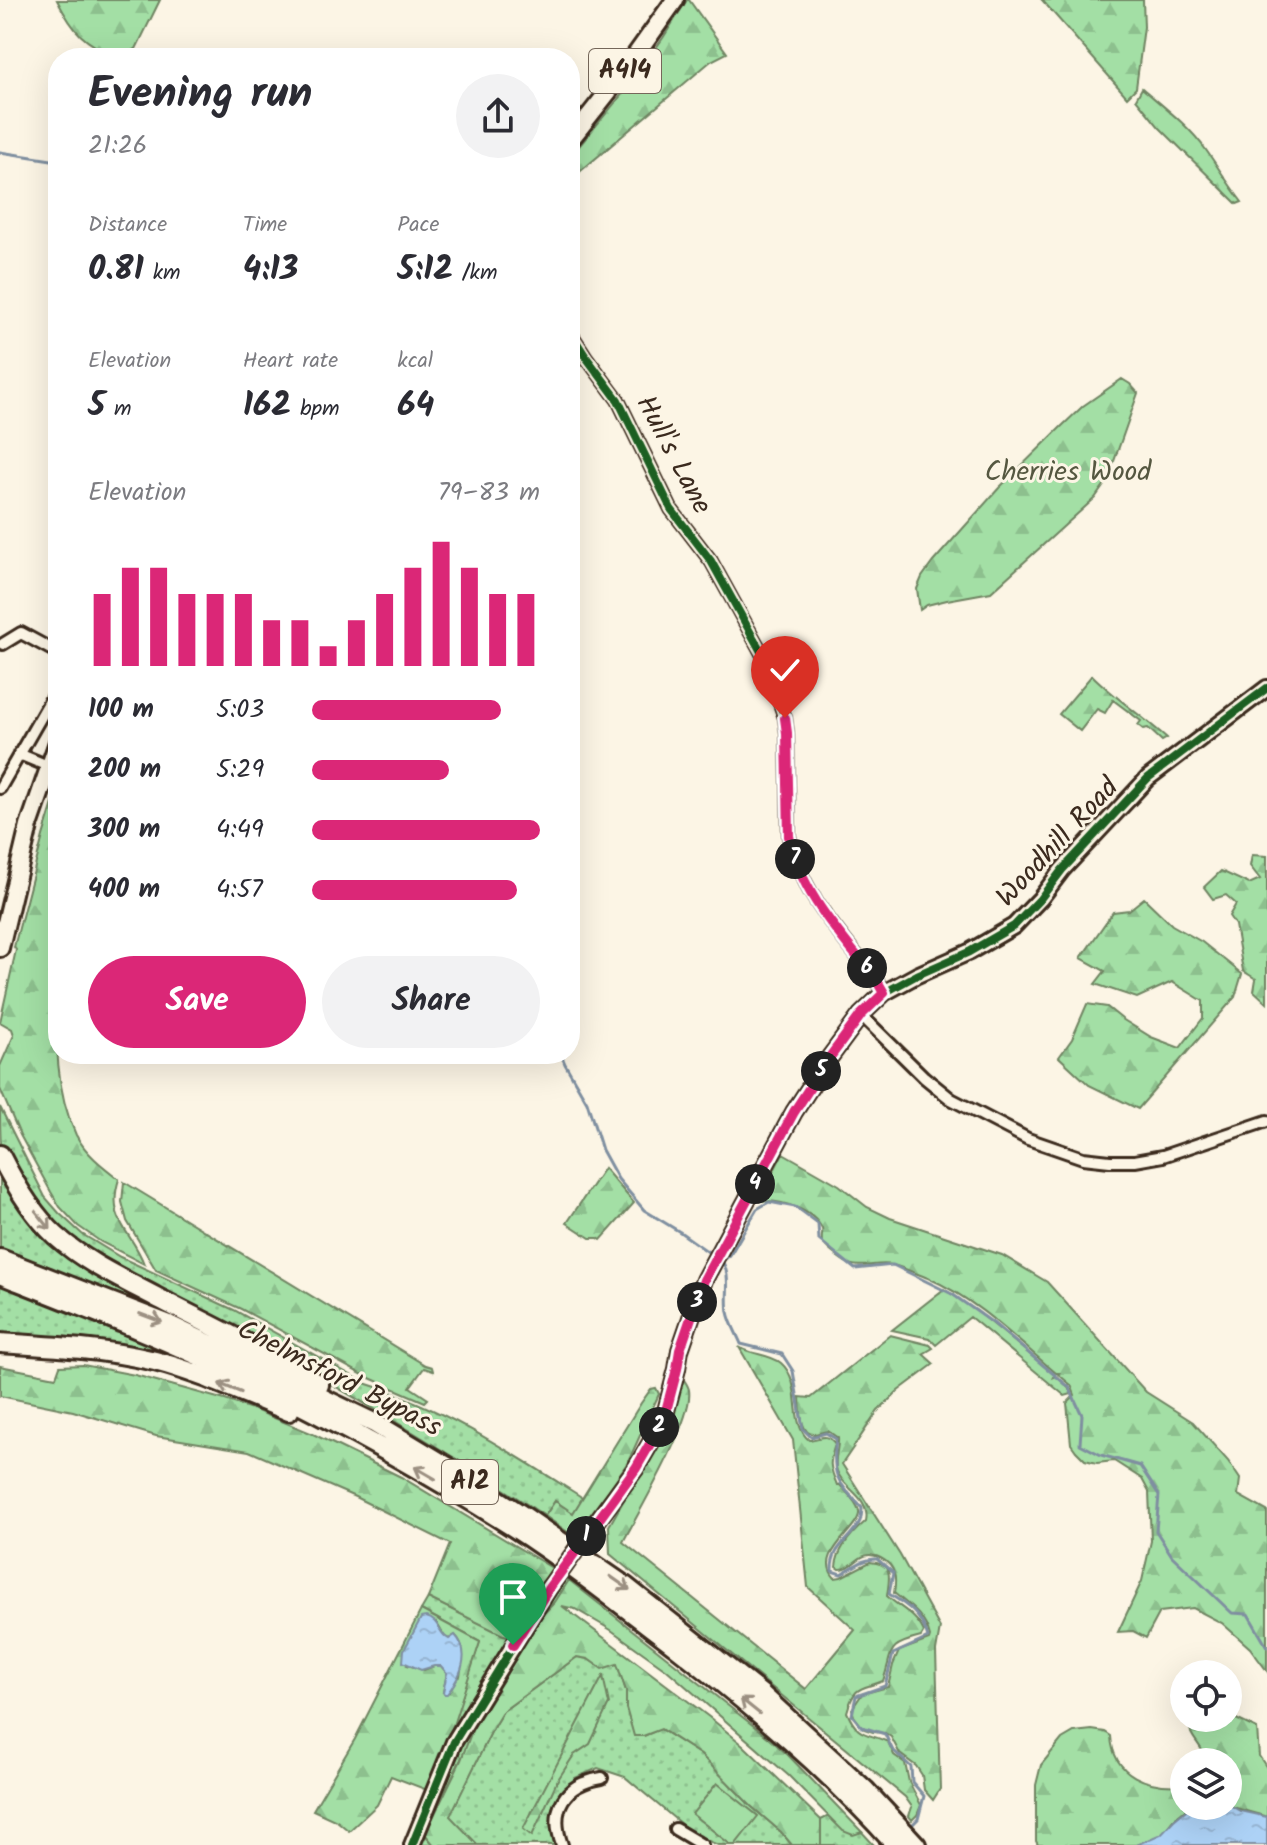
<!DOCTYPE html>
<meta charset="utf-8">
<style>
body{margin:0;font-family:Kalam,sans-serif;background:#f2f2f3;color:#2b2b33;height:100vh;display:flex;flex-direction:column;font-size:30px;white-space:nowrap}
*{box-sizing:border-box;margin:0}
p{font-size:26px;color:#7c7c81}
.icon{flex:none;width:44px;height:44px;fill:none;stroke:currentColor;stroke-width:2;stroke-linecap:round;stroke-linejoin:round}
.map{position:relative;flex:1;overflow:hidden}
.panel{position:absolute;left:48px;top:48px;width:532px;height:1016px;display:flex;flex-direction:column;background:#fff;border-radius:32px;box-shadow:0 8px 32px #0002}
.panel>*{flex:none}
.buttons{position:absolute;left:1170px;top:1660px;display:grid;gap:16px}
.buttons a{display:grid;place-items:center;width:72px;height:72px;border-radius:50%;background:#fff;box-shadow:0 8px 32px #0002;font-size:40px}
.pin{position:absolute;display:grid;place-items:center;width:68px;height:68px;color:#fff;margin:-82px -34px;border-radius:50% 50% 50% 0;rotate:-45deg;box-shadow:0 0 8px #0007}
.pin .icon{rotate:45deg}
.km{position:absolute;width:40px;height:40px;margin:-20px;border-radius:50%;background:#222;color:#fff;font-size:22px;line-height:40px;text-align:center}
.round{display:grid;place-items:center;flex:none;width:84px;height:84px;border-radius:42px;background:#f2f2f3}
.head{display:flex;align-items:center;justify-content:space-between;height:136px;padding:0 40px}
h1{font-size:44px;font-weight:600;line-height:60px}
.metrics{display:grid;grid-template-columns:repeat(3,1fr);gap:12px;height:136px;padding:8px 40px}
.metrics div{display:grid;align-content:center}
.metrics b{font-size:34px;font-weight:600}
.metrics small{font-size:22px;font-weight:400}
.metrics p{font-size:22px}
.chart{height:224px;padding:16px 40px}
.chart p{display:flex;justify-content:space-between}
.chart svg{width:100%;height:144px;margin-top:8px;stroke:#db2777;stroke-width:6}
.cta{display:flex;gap:16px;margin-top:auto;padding:16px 40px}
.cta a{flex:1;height:92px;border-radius:48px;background:#db2777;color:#fff;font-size:32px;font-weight:600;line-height:92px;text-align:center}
.cta a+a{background:#f2f2f3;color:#2b2b33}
ul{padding:0 40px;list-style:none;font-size:26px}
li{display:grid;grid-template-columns:128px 96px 1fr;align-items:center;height:60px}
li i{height:20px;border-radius:10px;background:#db2777}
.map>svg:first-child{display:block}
.grass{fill:url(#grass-dots);stroke:#6f8462;stroke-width:2}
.forest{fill:url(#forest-firs);stroke:#6f8462;stroke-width:2;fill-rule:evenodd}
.garden{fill:#a3dfa5;stroke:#6f8462;stroke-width:2}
.water{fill:url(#water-ripples);stroke:#7f8fa0;stroke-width:2}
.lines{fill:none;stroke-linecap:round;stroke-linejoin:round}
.stream{stroke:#7f8fa0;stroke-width:3}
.street-casing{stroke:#3b2a1e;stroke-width:16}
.secondary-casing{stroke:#3b2a1e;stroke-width:20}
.primary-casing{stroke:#3b2a1e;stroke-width:22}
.highway-casing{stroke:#3b2a1e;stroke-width:24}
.street{stroke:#fcf5e5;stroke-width:10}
.secondary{stroke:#fcf5e5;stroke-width:14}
.primary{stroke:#fcf5e5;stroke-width:16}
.highway{stroke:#fcf5e5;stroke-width:18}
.secondary-bridge-casing{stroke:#3b2a1e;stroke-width:20;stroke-linecap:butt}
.secondary-bridge{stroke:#fcf5e5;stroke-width:14}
.cycleway-casing{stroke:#fcf5e5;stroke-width:13}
.cycleway{stroke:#1b5e20;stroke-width:8}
.oneway{stroke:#9c9082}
.route-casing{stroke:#fff;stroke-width:16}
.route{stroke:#db2777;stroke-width:10}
.labels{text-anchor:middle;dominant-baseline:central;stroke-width:6;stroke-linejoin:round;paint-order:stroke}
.shield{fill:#fcf5e5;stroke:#75675a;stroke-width:2}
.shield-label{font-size:26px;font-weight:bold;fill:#3b2a1e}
.street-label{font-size:28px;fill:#3b2a1e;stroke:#fcf5e5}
.park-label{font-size:28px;fill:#555740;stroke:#fcf5e5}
</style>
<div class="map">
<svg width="1267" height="1845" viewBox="0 0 1267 1845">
<defs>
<pattern id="grass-dots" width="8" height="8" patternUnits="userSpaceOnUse" patternTransform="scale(2)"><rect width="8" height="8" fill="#a3dfa5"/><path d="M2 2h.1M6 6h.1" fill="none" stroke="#8dc08e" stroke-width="1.8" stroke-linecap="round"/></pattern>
<pattern id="forest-firs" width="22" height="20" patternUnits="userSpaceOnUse" patternTransform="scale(2)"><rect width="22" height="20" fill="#a3dfa5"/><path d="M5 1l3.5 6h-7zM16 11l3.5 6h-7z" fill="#8dc08e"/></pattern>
<pattern id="water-ripples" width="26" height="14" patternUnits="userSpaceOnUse" patternTransform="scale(2)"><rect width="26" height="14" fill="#add2f6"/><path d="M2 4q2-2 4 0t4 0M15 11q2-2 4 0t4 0" fill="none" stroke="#96b4d2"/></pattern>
</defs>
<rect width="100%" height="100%" fill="#fcf5e5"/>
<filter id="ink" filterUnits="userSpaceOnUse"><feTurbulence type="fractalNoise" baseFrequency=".0125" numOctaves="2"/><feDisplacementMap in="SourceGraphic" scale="16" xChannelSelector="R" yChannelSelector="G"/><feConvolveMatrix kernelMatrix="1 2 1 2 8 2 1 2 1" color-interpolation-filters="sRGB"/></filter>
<g filter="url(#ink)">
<!-- grass -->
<path class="grass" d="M 0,1107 L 45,1197 L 59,1213 L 82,1234 L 120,1257 L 234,1310 L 367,1384 C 444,1408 512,1453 580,1496 L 582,1499 L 573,1514 L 555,1501 L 545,1516 C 455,1457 364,1401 269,1349 C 201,1312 125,1282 64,1232 C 45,1218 8,1166 1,1144 C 0,1133 0,1119 0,1107 Z
M 0,1169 L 22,1206 L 232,1343 L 229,1348 L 0,1251 Z
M 0,1282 L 38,1295 L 211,1369 L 0,1337 Z
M 552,1568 L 569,1580 L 554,1602 L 531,1627 L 462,1757 L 425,1834 L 434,1845 L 419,1845 L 427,1790 L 480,1642 L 421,1610 L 428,1598 L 508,1636 Z
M 577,1657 L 588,1659 L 602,1668 L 617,1663 L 626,1691 L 626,1708 L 644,1736 L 660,1729 L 701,1755 L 751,1806 L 781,1832 L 792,1845 L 718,1845 L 694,1835 L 625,1777 L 598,1768 L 575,1778 L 557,1804 L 550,1824 L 558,1845 L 478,1845 L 449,1816 L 495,1724 L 503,1711 Z
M 829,1816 C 839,1827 847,1835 862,1832 L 874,1845 L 820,1845 L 821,1820 Z"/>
<!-- forest -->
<path class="forest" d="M 57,0 L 160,0 L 136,49 L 118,58 C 84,43 74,33 57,0 Z
M 687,0 L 689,0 L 727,53 L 711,61 L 570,180 L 570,157 L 629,86 L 663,38 Z
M 1042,0 L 1143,0 L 1144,27 L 1136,88 L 1127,97 Z
M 1142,88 C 1164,107 1189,126 1206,150 C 1218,167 1229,185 1242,202 L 1237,204 L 1159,127 L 1136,99 Z
M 1122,379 L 1130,384 L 1138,393 L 1107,481 L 1095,498 L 991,592 L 947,600 L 927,605 L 920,610 L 917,589 L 922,577 L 933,562 L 999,488 L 1061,427 L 1083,406 Z
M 1092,675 C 1115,698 1142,716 1167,738 L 1162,741 L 1148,728 L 1143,729 L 1138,725 L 1141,721 L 1113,700 L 1105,713 L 1097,709 L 1080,731 L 1059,714 Z
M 58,787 C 58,844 58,902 58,959 C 58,1018 50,1080 76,1135 C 86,1154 102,1166 119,1179 C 106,1221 132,1231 144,1264 L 101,1242 L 78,1226 L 60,1207 L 51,1192 L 20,1135 L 0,1089 L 0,1066 L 14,1035 L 12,1029 L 0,1022 L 16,950 L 14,947 L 43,836 Z
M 1252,855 L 1267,856 L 1267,1003 L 1254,991 L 1256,979 L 1243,971 L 1235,925 L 1229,916 L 1236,904 L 1226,895 L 1213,899 L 1204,887 L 1221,871 L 1249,884 L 1260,879 L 1250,866 Z
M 1144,898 L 1172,925 L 1202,942 L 1242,974 L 1235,997 L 1138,1109 L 1089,1085 L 1059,1057 L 1072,1039 L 1087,1004 L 1107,1007 L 1122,1019 L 1151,1037 L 1180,1048 L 1203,1018 L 1203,1001 L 1172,982 L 1137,998 L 1095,984 L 1105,971 L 1081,958 L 1113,912 L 1129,910 Z
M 783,1153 L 839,1185 L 867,1207 L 890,1218 L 1002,1255 L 1047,1282 L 1146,1392 L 1193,1422 L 1228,1461 L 1240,1479 L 1238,1495 L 1267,1511 L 1267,1671 L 1250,1648 L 1222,1623 L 1193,1608 L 1160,1612 L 1146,1638 L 1133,1631 L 1118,1632 L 1142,1581 L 1151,1541 L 1149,1492 L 1142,1479 L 1114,1461 L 1097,1463 L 1085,1460 L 1076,1451 L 1071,1444 L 1067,1403 L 1075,1395 L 1071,1385 L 1058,1374 L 1059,1373 L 1056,1373 C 1017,1340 975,1298 928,1278 C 917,1274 904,1268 893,1265 C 877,1261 860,1271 845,1262 C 838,1257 825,1249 822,1241 C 821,1237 823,1232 822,1229 C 814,1210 781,1200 763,1201 L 766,1186 Z
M 604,1168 L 634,1203 L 601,1240 L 598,1238 L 590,1238 L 567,1223 Z
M 124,1182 L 425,1365 L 432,1367 L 433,1371 L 424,1368 L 410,1387 L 428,1399 L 425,1402 L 365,1376 L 241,1309 L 156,1270 L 127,1221 L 122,1202 Z
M 944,1289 L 977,1311 L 1055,1375 L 1054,1377 L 1056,1376 L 1067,1386 L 1072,1394 L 1065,1396 L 970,1317 L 936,1345 L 929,1338 L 892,1330 Z
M 890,1335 L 930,1345 L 933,1348 L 923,1354 L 934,1364 L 898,1391 L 878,1411 L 842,1464 L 900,1555 L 940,1628 L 936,1651 L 940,1789 L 933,1800 L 924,1790 L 922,1775 L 916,1766 L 900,1754 L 891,1737 L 885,1733 L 873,1732 L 864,1729 L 854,1716 L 852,1709 L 862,1694 L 888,1687 L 893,1665 L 899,1651 L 929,1640 L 930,1637 C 925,1616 911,1607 894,1593 C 895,1587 896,1579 894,1573 C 891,1561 873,1551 862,1557 C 853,1562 850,1569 839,1569 L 836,1567 C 837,1549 852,1533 866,1521 C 871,1497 843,1489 837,1471 C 833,1461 839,1449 838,1438 L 828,1431 C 823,1431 819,1434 814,1434 C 799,1434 801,1407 800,1397 L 811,1398 Z
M 739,1347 C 752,1355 770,1354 781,1363 C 804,1383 788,1423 809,1440 C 820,1439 827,1432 835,1444 C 829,1463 829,1466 837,1485 L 840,1485 C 846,1492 857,1502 859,1511 C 862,1528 812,1554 835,1578 L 841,1577 L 870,1562 C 895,1564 889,1578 887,1596 C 900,1608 916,1614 924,1632 L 921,1637 C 885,1646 894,1649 883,1681 C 861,1690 855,1684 847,1712 C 858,1738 866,1732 888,1742 L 894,1755 L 905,1763 L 909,1782 L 921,1805 L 917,1815 L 912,1820 L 909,1816 L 912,1807 L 905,1797 L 610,1554 L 609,1526 L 649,1456 L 680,1374 C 683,1379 688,1384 689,1390 C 694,1419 638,1513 623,1542 L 806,1689 L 855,1630 L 808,1587 L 793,1440 Z
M 83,1365 L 135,1375 L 225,1400 L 255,1410 L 313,1434 L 401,1477 L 552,1568 L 508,1636 L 503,1635 L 428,1598 L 450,1544 L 355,1497 L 249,1451 L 156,1436 L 73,1411 L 0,1396 L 0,1366 L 56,1377 L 60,1366 Z
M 656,1388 L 659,1394 L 628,1462 L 576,1538 L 545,1516 L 555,1501 L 573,1513 L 641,1403 L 651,1389 Z
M 569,1580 L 769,1738 L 788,1755 L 862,1832 L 853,1835 L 843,1831 L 789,1776 L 667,1670 L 611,1630 L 575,1609 L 562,1606 L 709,1717 L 743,1745 L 821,1820 L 821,1845 L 792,1845 L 781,1832 L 751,1806 L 701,1755 L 661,1729 L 643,1736 L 634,1736 L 626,1708 L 626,1691 L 617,1664 L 602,1669 L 588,1659 L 577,1657 L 503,1711 L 495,1724 L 450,1816 L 478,1845 L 434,1845 L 425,1834 L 461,1760 L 473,1728 L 491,1693 L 531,1627 L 555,1602 Z
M 421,1610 L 480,1642 L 447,1744 L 427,1790 L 391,1776 L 377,1805 L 349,1831 L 337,1821 L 313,1810 L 355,1739 ZM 436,1622 L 445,1637 L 449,1639 L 455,1635 C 467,1647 462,1661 460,1676 L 456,1679 L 449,1692 L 443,1692 L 447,1673 L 441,1666 L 434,1666 L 424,1670 L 407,1665 Z
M 603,1676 L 609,1704 L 590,1744 L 574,1755 L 557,1781 L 532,1836 L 523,1829 Z
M 1228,1715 L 1257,1729 L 1259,1756 L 1267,1768 L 1267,1817 C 1254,1812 1241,1811 1228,1805 L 1228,1762 L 1204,1762 C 1204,1747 1197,1745 1191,1733 C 1191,1732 1189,1723 1189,1721 L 1191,1718 L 1228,1718 Z
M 1092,1730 L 1105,1732 L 1111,1736 C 1113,1776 1148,1788 1184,1785 L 1184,1806 L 1190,1806 L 1173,1820 L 1161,1835 L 1136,1845 L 1038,1845 L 1036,1841 L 1036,1785 L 1041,1765 L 1062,1739 L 1074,1732 Z"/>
<!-- garden -->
<path class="garden" d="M 717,1783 L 758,1816 L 735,1845 L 731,1845 L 692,1814 Z"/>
<!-- water -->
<path class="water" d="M 426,1617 C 440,1620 438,1634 449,1639 L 455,1635 C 472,1653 460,1677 447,1694 L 444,1694 L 443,1692 L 447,1673 L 441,1666 L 434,1666 L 421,1670 L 403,1662 L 404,1650 L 421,1618 Z
M 1228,1804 L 1240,1811 L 1267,1817 L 1267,1845 L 1136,1845 L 1161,1834 L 1174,1820 L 1191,1806 L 1228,1806 Z"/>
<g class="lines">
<!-- stream -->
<path class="stream" d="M 0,152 L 58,161
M 561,1054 L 565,1064 L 587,1102 L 602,1150 L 618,1179 L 644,1210 L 680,1232 L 711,1254
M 721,1259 C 732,1275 725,1294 728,1312 C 730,1323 737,1334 741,1344 L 782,1354 L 793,1371 L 803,1429 L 811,1437 L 826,1433 L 836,1439 C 831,1477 838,1482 862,1508 C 862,1511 861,1519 860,1521 C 851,1540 831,1546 832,1571 L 841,1574 C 853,1568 863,1558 877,1559 L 893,1573 L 889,1594 C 909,1606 922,1615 928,1638 L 893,1654 L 885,1686 L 856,1696 L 852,1715 L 862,1727 L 885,1734 L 892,1749 L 911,1767 L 912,1782 L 924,1796 L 918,1819 L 908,1829
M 724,1260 L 730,1255 L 757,1209 L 769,1202 L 795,1207 L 818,1224 L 819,1240 L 855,1269 L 893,1265 L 952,1294 L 993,1323 L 1069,1387 L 1082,1415 L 1080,1444 L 1101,1455 L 1140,1466 L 1159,1495 L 1156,1531 L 1172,1556 L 1232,1613 L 1248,1614 L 1267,1647"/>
<!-- street casing -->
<g class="street-casing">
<path id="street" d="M 570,332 L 586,357 L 618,400 L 671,509 L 711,561 L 764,657 L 785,718 L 787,733 L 789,836 C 799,892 843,937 877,981 L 884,993
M 3,644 L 21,633 L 58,653
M 19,754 L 48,766
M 0,788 L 58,687
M 861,1015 L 924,1077 L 951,1099 L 1028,1139 L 1083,1158 L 1110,1161 L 1135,1161 L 1163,1156 L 1267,1121
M 675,1829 L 702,1845
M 562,1845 C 549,1809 564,1784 602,1778"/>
</g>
<!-- secondary casing -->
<g class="secondary-casing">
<path id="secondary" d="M 594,1525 L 636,1468 L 654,1437 L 666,1411 L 677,1369 L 680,1350 L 704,1280 L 794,1112 L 827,1061 L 861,1015 L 884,993 L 917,975 L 969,952 L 1014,926 L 1040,899 L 1062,870 L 1148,778 L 1267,688
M 412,1845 L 454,1742 L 549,1588"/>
</g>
<!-- primary casing -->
<g class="primary-casing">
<path id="primary" d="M 570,140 L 620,77 L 675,0
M 0,948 L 29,826 L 58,742"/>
</g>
<!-- highway casing -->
<g class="highway-casing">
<path id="highway" d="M 0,1155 C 14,1183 33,1215 56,1236 C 85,1262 122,1279 156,1297 C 210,1325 267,1352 319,1385
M 0,1259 L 169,1325 L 376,1424 L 449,1468 L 523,1516 L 626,1587 L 762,1695 L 865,1790 L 916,1845
M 0,1274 C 84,1307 170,1340 251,1380 C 341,1424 430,1474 515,1528 C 571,1564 623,1606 676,1646 C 754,1707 830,1771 896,1845
M 0,1343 C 51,1346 105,1349 155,1361 C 201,1373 245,1394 289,1411"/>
</g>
<!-- street -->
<use href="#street" class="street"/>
<!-- secondary -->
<use href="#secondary" class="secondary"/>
<!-- primary -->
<use href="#primary" class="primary"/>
<!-- highway -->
<use href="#highway" class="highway"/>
<!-- secondary-bridge casing -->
<g class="secondary-bridge-casing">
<path id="secondary-bridge" d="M 549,1588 L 594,1525"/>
</g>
<!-- secondary-bridge -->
<use href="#secondary-bridge" class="secondary-bridge"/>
<!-- cycleway casing -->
<g class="cycleway-casing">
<path id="cycleway" d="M 570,332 L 586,357 L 618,400 L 671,509 L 711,561 L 764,657 L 785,718 L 787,733 L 789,836 C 799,892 843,937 877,981 L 884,993
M 412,1845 L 454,1742 L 549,1588 L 636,1468 L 654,1437 L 666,1411 L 677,1369 L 680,1350 L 704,1280 L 794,1112 L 827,1061 L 861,1015 L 884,993 L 917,975 L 969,952 L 1014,926 L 1040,899 L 1062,870 L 1148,778 L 1267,688"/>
</g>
<!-- cycleway -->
<use href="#cycleway" class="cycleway"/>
</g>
<!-- one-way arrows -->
<defs><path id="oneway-shaft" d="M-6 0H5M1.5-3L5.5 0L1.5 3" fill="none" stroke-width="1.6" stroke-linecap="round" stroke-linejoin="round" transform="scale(2)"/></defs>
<g class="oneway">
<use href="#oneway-shaft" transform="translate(43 1220) rotate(51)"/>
<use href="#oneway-shaft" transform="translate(151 1318) rotate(21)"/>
<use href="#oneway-shaft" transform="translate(230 1388) rotate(-158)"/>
<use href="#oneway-shaft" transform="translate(425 1473) rotate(-150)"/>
<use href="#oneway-shaft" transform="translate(620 1583) rotate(35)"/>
<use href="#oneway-shaft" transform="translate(750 1706) rotate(-141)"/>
</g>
</g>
<g class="lines" filter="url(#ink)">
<!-- route casing -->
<g class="route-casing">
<path id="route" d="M 513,1645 L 549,1588 L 636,1468 L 654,1437 L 666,1411 L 677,1369 L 680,1350 L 704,1280 L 794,1112 L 827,1061 L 861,1015 L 884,993 L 877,981 C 843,938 799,892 789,836 L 787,733 L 785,718"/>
</g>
<!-- route -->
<use href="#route" class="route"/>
</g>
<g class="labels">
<!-- shield labels -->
<g class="shield">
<rect x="589" y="49" width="72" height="44" rx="6"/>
<rect x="442" y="1460" width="56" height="44" rx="6"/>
</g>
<g class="shield-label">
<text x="625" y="71">A414</text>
<text x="470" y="1482">A12</text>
</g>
<!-- street labels -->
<g class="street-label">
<text transform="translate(673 455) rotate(62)">Hull's Lane</text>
<text transform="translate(1058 843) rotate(-47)">Woodhill Road</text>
<text transform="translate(339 1379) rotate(27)">Chelmsford Bypass</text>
</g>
<!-- park labels -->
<g class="park-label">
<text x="1068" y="472">Cherries Wood</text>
</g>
</g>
</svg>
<div class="buttons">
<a><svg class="icon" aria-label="locate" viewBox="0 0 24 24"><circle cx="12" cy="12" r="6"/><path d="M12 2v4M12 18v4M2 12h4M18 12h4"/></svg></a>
<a><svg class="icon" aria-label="layers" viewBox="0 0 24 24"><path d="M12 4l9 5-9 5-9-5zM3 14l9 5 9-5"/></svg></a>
</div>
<div class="pin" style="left:513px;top:1645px;background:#1e9e55"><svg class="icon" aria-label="arrive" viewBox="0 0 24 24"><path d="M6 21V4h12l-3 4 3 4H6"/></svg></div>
<div class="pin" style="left:785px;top:718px;background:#d93025"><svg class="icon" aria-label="check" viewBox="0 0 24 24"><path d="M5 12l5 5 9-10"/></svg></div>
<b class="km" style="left:586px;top:1536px">1</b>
<b class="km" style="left:659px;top:1427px">2</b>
<b class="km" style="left:697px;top:1302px">3</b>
<b class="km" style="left:755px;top:1184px">4</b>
<b class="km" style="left:821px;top:1071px">5</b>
<b class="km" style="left:867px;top:968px">6</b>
<b class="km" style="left:795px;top:859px">7</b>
<section class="panel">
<div class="head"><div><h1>Evening run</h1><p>21:26</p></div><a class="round"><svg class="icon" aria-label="share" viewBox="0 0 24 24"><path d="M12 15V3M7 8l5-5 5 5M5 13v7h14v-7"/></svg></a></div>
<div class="metrics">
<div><p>Distance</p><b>0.81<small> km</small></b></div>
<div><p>Time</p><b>4:13</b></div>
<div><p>Pace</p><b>5:12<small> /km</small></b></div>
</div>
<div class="metrics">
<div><p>Elevation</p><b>5<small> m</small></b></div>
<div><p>Heart rate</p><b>162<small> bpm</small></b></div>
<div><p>kcal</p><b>64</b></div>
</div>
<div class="chart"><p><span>Elevation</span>79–83 m</p>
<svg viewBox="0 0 160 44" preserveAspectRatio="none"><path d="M5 44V22M15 44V14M25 44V14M35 44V22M45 44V22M55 44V22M65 44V30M75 44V30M85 44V38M95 44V30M105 44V22M115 44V14M125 44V6M135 44V14M145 44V22M155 44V22"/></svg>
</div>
<ul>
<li><b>100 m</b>5:03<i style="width:83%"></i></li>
<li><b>200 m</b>5:29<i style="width:60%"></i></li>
<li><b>300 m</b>4:49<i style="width:100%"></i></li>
<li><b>400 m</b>4:57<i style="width:90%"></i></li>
</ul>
<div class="cta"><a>Save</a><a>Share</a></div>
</section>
</div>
